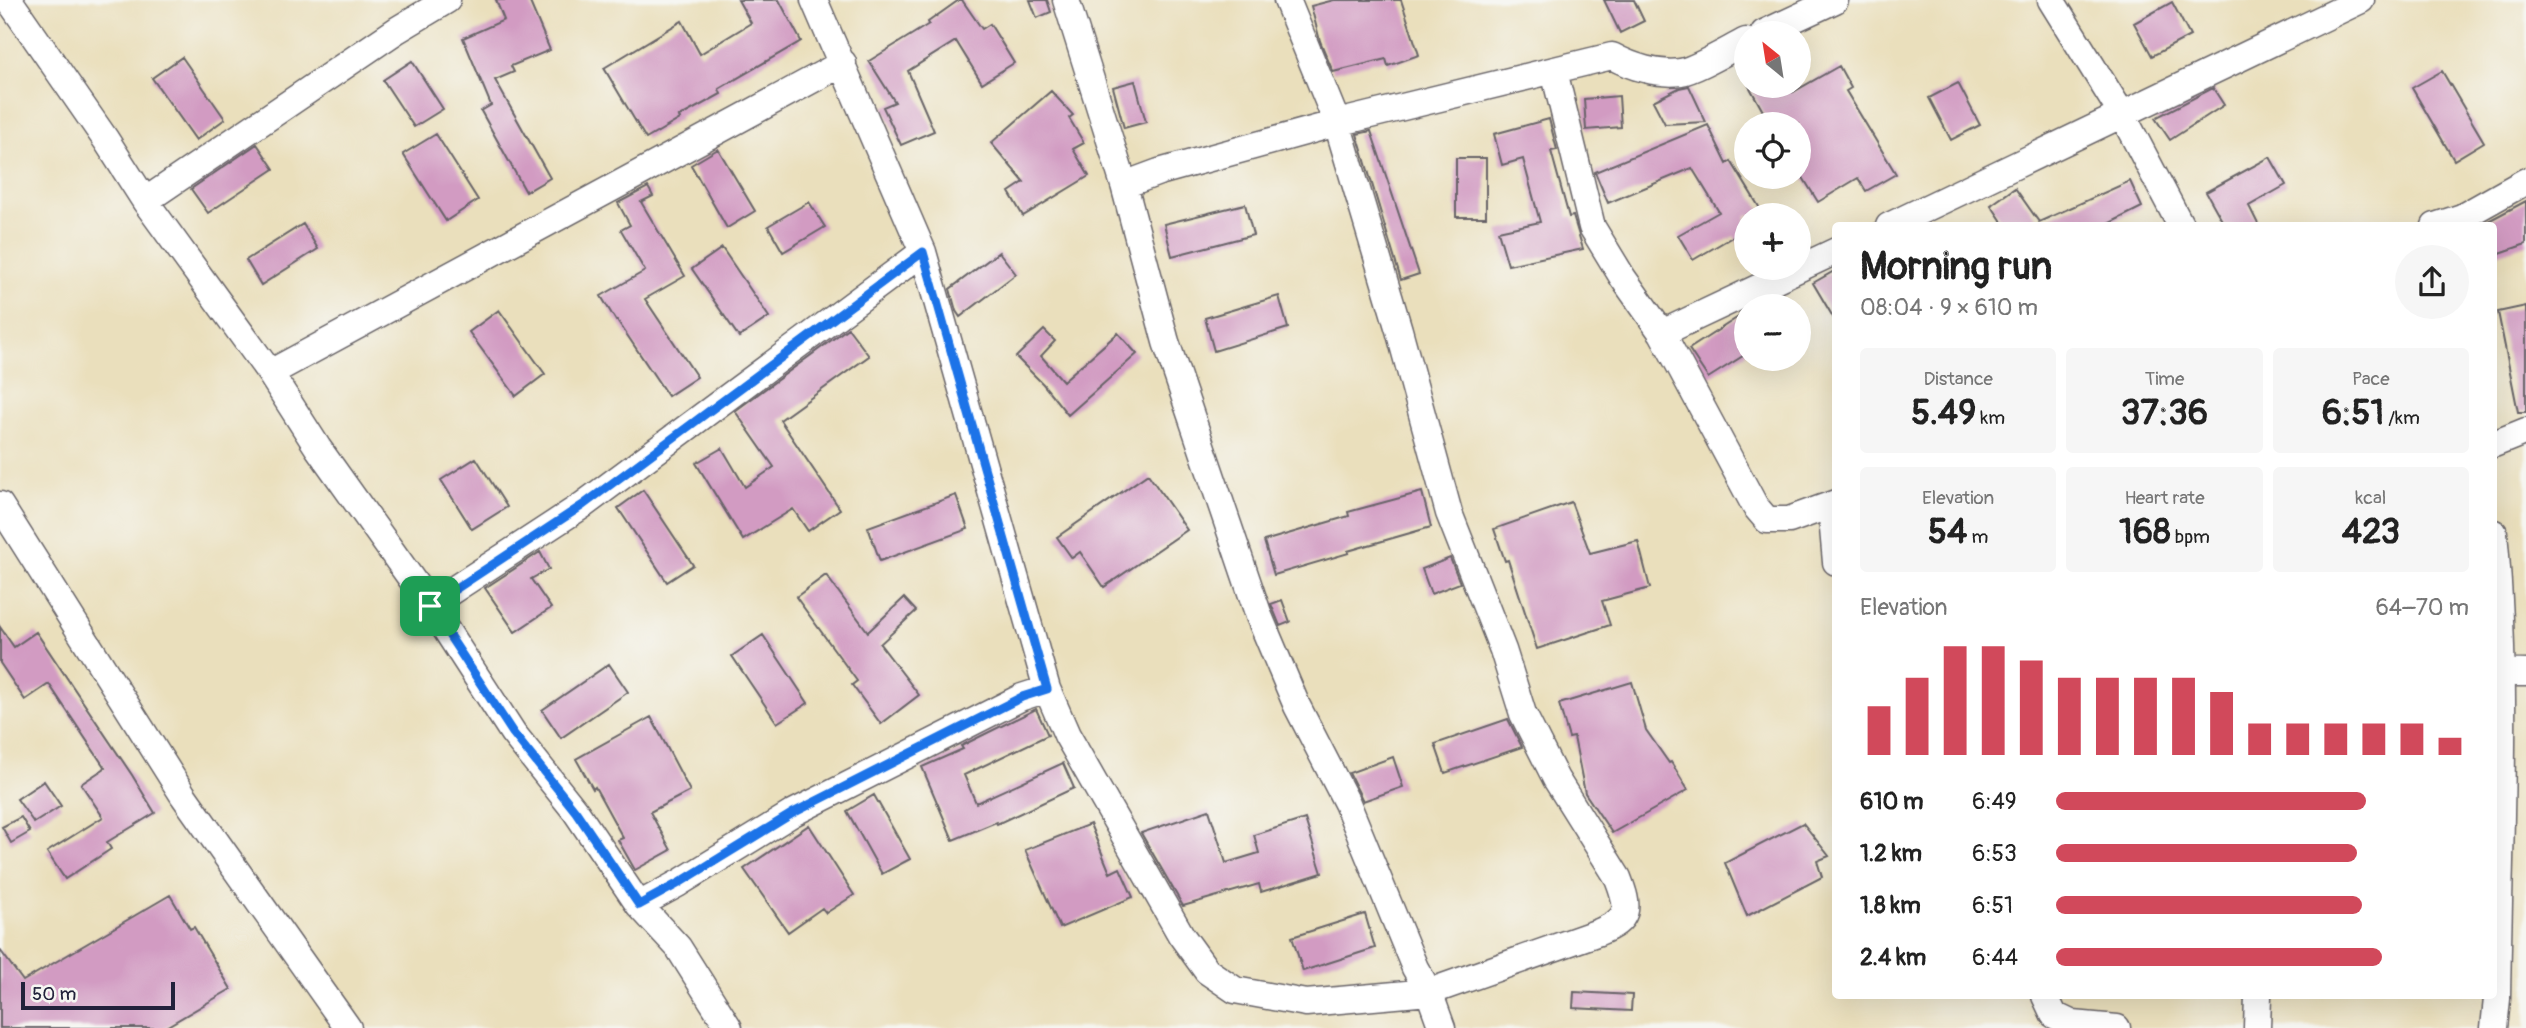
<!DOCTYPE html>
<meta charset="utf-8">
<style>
body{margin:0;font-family:Pangolin,sans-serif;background:#f6f6f6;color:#222;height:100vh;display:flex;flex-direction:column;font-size:26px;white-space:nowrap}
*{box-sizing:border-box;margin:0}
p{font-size:23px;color:#767676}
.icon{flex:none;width:38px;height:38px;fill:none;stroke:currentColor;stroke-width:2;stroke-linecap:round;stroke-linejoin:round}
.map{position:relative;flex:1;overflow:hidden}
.sheet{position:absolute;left:1832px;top:222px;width:665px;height:777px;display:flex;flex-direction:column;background:#fff;border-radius:7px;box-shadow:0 7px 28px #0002}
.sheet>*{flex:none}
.needle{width:46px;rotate:330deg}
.buttons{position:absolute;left:1734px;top:21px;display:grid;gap:14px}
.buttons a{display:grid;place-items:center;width:77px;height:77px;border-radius:50%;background:#fff;box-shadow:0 7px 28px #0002;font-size:35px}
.scale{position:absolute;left:21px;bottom:18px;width:154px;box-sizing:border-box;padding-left:7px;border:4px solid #22223b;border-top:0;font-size:19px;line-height:24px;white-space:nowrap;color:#22223b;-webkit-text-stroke:5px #f6f6f2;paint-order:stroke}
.pin{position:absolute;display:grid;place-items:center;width:60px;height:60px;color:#fff;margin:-30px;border-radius:14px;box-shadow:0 4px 10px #0006}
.round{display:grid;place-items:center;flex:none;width:74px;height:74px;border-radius:37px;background:#f6f6f6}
.head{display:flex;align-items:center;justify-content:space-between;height:119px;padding:0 28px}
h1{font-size:38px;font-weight:700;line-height:52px}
.stats{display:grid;grid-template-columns:repeat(3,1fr);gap:10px;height:119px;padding:7px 28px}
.stats div{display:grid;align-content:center;border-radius:7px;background:#f6f6f6;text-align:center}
.stats b{font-size:35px;font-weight:700}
.stats small{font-size:19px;font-weight:400}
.stats p{font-size:19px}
.chart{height:196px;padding:14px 28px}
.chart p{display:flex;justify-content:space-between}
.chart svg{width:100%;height:126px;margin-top:7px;stroke:#d1495b;stroke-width:6}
ul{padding:0 28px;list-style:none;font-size:23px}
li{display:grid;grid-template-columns:112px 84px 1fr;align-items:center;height:52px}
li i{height:18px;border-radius:9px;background:#d1495b}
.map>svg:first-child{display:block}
.building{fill:#d29bc2}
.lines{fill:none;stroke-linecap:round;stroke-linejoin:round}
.minor-casing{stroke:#686468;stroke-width:29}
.minor{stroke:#fff;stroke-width:26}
.route-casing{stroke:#fff;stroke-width:14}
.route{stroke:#1a73e8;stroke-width:9}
</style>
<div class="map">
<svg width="2526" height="1028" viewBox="0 0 2526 1028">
<rect width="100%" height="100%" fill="#f6f6f2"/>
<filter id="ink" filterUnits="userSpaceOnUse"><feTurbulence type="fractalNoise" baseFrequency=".0143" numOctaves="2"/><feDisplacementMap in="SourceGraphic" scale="14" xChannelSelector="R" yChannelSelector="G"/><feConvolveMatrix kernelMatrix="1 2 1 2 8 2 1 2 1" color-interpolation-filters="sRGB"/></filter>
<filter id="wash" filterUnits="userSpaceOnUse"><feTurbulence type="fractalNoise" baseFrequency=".00686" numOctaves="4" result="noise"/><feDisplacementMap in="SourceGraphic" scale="28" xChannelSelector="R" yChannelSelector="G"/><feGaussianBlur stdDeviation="1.57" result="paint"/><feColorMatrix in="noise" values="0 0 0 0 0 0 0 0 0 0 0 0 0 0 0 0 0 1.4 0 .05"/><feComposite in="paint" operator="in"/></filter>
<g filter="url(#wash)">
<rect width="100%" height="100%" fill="#eadfbc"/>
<g id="blocks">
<!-- building -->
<path class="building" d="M 496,0 L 529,0 L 550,50 L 511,66 L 514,72 L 495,80 L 550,178 L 526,192 L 481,111 L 491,105 L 463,38 L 504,20 Z
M 738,0 L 779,0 L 801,41 L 719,89 L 721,94 L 679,117 L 680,119 L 646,139 L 604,68 L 682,21 L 700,54 L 751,23 Z
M 959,0 L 962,0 L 982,29 L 990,24 L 1014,63 L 982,83 L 956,41 L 908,71 L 934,131 L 901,145 L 883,107 L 895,102 L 869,61 L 929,24 L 928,22 Z
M 1030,0 L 1047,0 L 1051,12 L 1037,18 Z
M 1334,0 L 1401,0 L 1419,55 L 1388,66 L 1386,59 L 1333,72 L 1320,41 L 1311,6 Z
M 1604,0 L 1634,0 L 1644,21 L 1620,33 Z
M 2172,2 L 2190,36 L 2152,56 L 2134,23 Z
M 182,57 L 225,119 L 196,140 L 152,78 Z
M 412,61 L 443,109 L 414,127 L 383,80 Z
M 1839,66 L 1851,88 L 1846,91 L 1896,174 L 1866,191 L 1858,178 L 1818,202 L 1799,171 L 1799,124 L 1770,124 L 1749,86 L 1790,86 L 1793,92 Z
M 2442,71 L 2484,142 L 2454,160 L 2412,88 Z
M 1135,81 L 1146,122 L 1124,128 L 1113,87 Z
M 1958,83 L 1980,125 L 1951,140 L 1929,98 Z
M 1689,86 L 1706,122 L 1665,124 L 1653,101 L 1679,88 Z
M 2213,88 L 2224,105 L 2170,140 L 2155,118 Z
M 1051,91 L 1073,115 L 1069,118 L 1084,143 L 1073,149 L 1089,176 L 1023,216 L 1009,192 L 1024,182 L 991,143 Z
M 1619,96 L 1621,127 L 1586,130 L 1584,99 Z
M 1549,119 L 1557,150 L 1551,151 L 1569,217 L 1573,216 L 1583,249 L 1508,265 L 1498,231 L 1540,222 L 1523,159 L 1502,165 L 1494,134 Z
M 1708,125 L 1727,164 L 1731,161 L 1764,215 L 1746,215 L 1746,256 L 1734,236 L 1693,260 L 1678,235 L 1719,212 L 1692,168 L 1608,203 L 1595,172 Z
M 1371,131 L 1419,274 L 1401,280 L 1357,134 Z
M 436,134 L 478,200 L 446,221 L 403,154 Z
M 257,144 L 274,169 L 208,213 L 191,189 Z
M 718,149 L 755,211 L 727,228 L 691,165 Z
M 2270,157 L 2286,185 L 2249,206 L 2259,226 L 2225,226 L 2206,192 Z
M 1456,158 L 1486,158 L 1486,217 L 1456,217 Z
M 2130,181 L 2142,207 L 2104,226 L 2005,226 L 1991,205 L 2015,188 L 2039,222 Z
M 648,187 L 653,196 L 641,202 L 685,276 L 645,299 L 697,377 L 668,396 L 617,320 L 616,321 L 601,296 L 645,271 L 621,230 L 630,225 L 618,203 Z
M 2526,201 L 2526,244 L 2494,255 L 2494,226 L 2479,226 Z
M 809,202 L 825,227 L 783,252 L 768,226 Z
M 1245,204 L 1253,235 L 1172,256 L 1164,224 Z
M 303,224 L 318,249 L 261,285 L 246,260 Z
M 722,248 L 769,317 L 739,337 L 692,269 Z
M 999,252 L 1016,274 L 960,317 L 956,311 L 950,289 Z
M 1836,270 L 1836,322 L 1813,283 Z
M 1279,296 L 1288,328 L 1214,351 L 1205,318 Z
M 2526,306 L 2526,412 L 2518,412 L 2498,312 Z
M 499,310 L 545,374 L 516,396 L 469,332 Z
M 1746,312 L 1746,354 L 1708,378 L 1689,349 Z
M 848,328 L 869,356 L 780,420 L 840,509 L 808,531 L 793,509 L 743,540 L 696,463 L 722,448 L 745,487 L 774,467 L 735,411 Z
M 1044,330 L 1055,341 L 1041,356 L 1063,381 L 1118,333 L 1137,354 L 1068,415 L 1043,384 L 1016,357 Z
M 476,458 L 507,507 L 472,529 L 441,480 Z
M 1148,474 L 1187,530 L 1104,587 L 1080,552 L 1072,558 L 1057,537 Z
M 643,490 L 693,565 L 667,582 L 618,508 Z
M 1422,492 L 1431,527 L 1348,551 L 1349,553 L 1274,575 L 1264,541 L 1349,516 L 1348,512 Z
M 956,495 L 968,529 L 880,561 L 868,527 Z
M 1571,502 L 1590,553 L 1638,541 L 1650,588 L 1602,601 L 1610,625 L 1537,649 L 1508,560 L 1505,561 L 1494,529 Z
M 540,552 L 549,569 L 531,579 L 551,608 L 515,632 L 485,588 Z
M 1450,558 L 1460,583 L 1431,594 L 1422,569 Z
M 826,575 L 868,632 L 904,598 L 916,611 L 880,644 L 919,695 L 881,724 L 852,685 L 857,681 L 796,597 Z
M 1282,600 L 1290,622 L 1280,626 L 1271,604 Z
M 0,627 L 14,647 L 36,632 L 132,775 L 155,813 L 107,842 L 111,849 L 65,879 L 47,852 L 103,817 L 81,784 L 105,768 L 49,684 L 25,700 L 0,663 Z
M 763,635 L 808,703 L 777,723 L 732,656 Z
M 609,664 L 628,692 L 561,738 L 542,710 Z
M 1632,682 L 1646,730 L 1669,763 L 1671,762 L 1688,790 L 1612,833 L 1585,793 L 1574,737 L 1569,738 L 1559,704 Z
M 1036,709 L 1048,735 L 964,775 L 976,803 L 1063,763 L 1074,788 L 997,824 L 996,822 L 953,840 L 922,767 L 963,749 L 961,746 Z
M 651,717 L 690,791 L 650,812 L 671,850 L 635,870 L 618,840 L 623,838 L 595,787 L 593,789 L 576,759 Z
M 1508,719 L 1522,747 L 1445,773 L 1435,744 Z
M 1393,757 L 1403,787 L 1363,801 L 1349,773 Z
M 44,781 L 61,806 L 34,823 L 17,799 Z
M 874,795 L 910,859 L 882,874 L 847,811 Z
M 1209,810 L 1226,863 L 1259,853 L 1254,835 L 1305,819 L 1322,873 L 1261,892 L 1259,884 L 1183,906 L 1141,833 Z
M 21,817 L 30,832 L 11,843 L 2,827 Z
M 1803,823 L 1829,856 L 1817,861 L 1822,877 L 1747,916 L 1725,863 Z
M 1090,824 L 1110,873 L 1120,868 L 1133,897 L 1060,928 L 1025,850 Z
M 809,825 L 854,895 L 826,913 L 822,908 L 788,932 L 744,869 Z
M 170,895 L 190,929 L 194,927 L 231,989 L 164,1028 L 0,1028 L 0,950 L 23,981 Z
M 1365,914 L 1375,948 L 1303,971 L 1292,937 Z
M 1574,992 L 1632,995 L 1631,1011 L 1573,1008 Z"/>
</g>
</g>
<g filter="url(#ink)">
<use href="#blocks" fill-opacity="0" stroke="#686468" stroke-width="2"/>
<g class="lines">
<!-- minor casing -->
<g class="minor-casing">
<path id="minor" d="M 9,0 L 106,140 L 145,201 L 270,373 L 318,448 L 430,605 L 513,733 L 576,812 L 639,905
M 814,0 L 923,252 L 1047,689
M 1066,0 L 1124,185 L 1159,172 L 1337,123 L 1612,56 C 1632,67 1658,75 1681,72 C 1697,69 1730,49 1746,41
M 2051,0 L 2123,116 L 2181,226
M 1764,33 L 1835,0
M 1554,71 L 1592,227 L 1623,278 L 1662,333 L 1755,506 L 1767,520 L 1789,520 L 1836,503
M 1124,185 L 1166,342 L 1259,616 L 1297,706 L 1347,803 L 1415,968 L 1429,992 L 1442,1028
M 145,201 L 397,30 L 447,0
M 1889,226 L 2361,0
M 2435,226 L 2462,217 L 2526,181
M 1662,333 L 1836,251
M 270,373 L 843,63
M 2494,444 L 2526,431
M 0,505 L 183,795 L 348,1028
M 1831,506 L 1836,562
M 2494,533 C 2509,686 2499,845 2497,999 L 2494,1028
M 430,605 L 583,505 L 923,252
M 2500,672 L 2526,673
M 2045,996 L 2054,1015 L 2073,1024 L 2117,1028
M 729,1028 L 678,947 L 639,905 L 679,883 L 793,813 L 1022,697 L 1047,689 L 1067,735 L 1181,935 L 1207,971 L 1235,990 L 1306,1003 L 1429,992 L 1599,932 C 1630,919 1630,909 1618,878 L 1556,779 L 1523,714 L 1503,650 L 1449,513 L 1399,330 L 1337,123 L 1287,0
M 2257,1028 L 2258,996"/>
</g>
<!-- minor -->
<use href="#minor" class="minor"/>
</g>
</g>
<g class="lines" filter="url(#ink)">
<!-- route casing -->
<g class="route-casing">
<path id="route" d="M 923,252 L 1047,689 L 1022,697 L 793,813 L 679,883 L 639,905 L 576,812 L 513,733 L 430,606 L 583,505 Z"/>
</g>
<!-- route -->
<use href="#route" class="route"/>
</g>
</svg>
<div class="buttons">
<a><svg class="needle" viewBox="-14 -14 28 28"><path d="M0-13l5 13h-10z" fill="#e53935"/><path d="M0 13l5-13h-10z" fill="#767676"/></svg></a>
<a><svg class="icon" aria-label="locate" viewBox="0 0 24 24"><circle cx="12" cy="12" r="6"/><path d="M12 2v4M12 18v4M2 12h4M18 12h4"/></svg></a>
<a>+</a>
<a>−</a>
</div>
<div class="scale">50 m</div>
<div class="pin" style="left:430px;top:606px;background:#1e9e55"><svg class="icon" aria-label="arrive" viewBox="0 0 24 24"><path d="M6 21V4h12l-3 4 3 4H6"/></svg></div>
<section class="sheet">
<div class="head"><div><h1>Morning run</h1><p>08:04 · 9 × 610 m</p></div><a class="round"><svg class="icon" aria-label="share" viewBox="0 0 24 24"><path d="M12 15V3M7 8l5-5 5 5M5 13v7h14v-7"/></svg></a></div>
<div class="stats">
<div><p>Distance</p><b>5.49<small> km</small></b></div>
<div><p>Time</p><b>37:36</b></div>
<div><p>Pace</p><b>6:51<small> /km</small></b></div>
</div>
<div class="stats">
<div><p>Elevation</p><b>54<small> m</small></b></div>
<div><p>Heart rate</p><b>168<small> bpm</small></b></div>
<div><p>kcal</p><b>423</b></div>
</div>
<div class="chart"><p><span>Elevation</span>64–70 m</p>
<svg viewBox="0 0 160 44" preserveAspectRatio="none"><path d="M5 44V27M15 44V17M25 44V6M35 44V6M45 44V11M55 44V17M65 44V17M75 44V17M85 44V17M95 44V22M105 44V33M115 44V33M125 44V33M135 44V33M145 44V33M155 44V38"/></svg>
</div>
<ul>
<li><b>610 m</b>6:49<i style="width:75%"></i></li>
<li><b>1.2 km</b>6:53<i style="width:73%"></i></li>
<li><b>1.8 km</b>6:51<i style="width:74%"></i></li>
<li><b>2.4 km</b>6:44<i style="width:79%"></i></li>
</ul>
</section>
</div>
